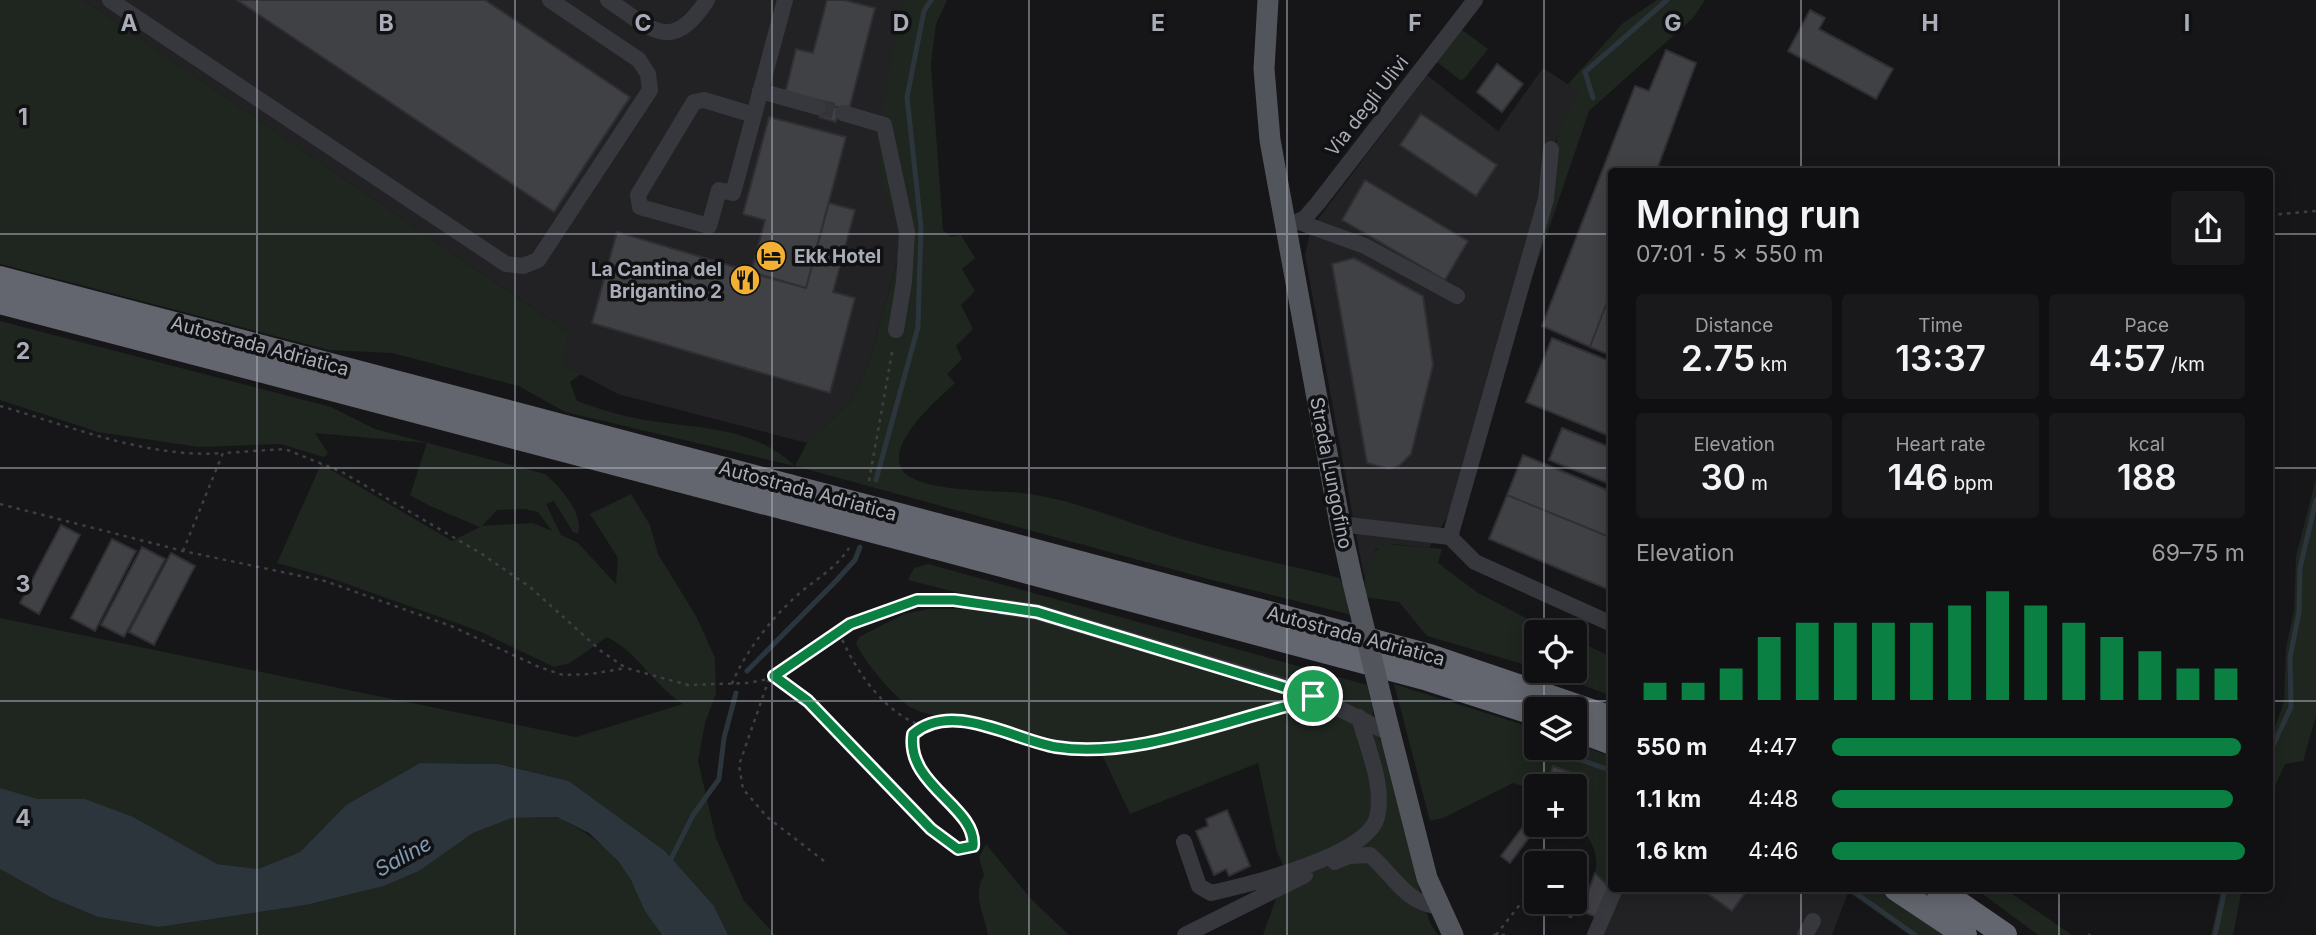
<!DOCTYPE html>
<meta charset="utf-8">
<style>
body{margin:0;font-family:Inter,sans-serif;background:#19191b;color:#f1f3f6;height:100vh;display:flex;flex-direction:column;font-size:26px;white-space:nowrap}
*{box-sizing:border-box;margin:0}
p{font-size:23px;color:#9c9d9f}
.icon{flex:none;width:38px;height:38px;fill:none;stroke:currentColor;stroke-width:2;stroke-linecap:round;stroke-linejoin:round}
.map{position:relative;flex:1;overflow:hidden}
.drawer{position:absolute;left:1608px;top:168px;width:665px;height:724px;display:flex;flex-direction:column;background:#101012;border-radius:7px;box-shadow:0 4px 18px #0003,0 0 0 2px #303032}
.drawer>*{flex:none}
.buttons{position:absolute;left:1524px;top:620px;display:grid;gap:14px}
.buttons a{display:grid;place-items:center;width:63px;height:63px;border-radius:7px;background:#101012;box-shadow:0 4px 18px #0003,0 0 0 2px #303032;font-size:35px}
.pin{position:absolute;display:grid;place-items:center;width:60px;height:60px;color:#fff;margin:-30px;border:4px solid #fff;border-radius:50%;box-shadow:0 2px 7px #0007}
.round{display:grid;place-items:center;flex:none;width:74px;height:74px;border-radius:7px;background:#19191b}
.overview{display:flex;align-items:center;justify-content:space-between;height:119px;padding:0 28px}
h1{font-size:38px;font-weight:600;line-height:52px}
.metrics{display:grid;grid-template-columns:repeat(3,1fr);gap:10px;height:119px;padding:7px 28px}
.metrics div{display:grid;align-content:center;border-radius:7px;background:#19191b;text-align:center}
.metrics b{font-size:35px;font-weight:600}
.metrics small{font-size:19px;font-weight:400}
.metrics p{font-size:19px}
.chart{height:196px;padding:14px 28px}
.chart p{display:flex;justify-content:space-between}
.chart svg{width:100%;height:126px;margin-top:7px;stroke:#0b8043;stroke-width:6}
ul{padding:0 28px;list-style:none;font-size:23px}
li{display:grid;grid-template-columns:112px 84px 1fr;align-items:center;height:52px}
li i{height:18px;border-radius:9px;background:#0b8043}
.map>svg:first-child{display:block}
.built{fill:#222225}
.green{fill:#1e261f;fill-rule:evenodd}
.water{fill:#2c353c}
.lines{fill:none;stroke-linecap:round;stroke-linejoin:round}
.stream{stroke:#2c353c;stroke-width:5}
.building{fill:#404145;stroke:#303034;stroke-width:2}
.minor-tunnel{stroke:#333438;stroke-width:16;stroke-dasharray:16 8;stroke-linecap:butt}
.path{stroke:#3d3f44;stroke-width:2.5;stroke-dasharray:3.5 5;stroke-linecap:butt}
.minor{stroke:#37383d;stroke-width:16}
.major{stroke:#53555c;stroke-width:21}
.highway{stroke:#63666e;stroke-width:24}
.major-bridge{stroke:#53555c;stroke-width:21}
.highway-bridge{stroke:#63666e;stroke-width:24}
.route-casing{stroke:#fff;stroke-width:14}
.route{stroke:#0b8043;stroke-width:9}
.grid{fill:none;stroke:#a8adb8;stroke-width:2;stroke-opacity:0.55}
.labels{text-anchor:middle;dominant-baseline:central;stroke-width:7;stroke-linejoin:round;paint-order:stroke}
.street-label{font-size:19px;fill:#a8adb8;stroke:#111113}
.poi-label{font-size:19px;font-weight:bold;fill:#a8adb8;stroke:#111113;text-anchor:start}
.water-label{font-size:21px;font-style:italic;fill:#7f9bb3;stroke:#111113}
.grid-label{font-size:23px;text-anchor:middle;font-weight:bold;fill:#a8adb8;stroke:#111113;stroke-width:7;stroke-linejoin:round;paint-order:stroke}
</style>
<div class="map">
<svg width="2316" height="935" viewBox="0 0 2316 935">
<rect width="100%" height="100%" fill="#161618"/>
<!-- built -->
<path class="built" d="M 84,0 L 903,0 L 904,238 L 869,362 L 851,401 L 807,443 L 618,394 L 561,364 L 569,333 Z
M 1543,68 L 1580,92 L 1549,154 L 1541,199 L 1459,497 L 1429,548 L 1395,544 L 1376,549 L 1364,577 L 1305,255 L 1309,237 L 1318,219 L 1427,75 L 1498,131 Z
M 1621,889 L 1844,889 L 1848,893 L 1832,935 L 1601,935 Z"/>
<!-- green -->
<path class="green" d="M 0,0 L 84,0 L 569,333 L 562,364 L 581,374 L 570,382 L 577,401 C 599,409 621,416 645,420 C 699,429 753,426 795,466 L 807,443 L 851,401 L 869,362 L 904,239 L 881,186 L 879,132 L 901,5 L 903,0 L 947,0 L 936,24 L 931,64 L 943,230 L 951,237 L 961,235 L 975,258 L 962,269 L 975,291 L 961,305 L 973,329 L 956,346 L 962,359 L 947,374 L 955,383 C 938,399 888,441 901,468 C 914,493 997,490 1023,493 C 1077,500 1132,525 1185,540 C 1236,555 1289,565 1340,578 L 1352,615 L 1208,579 L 795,466 L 565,412 L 519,386 L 392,353 L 329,350 L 0,264 Z
M 1657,0 L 1705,0 L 1693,18 L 1589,111 L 1501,369 L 1554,161 L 1558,132 L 1579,92 L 1568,84 L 1623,23 Z
M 1461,29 L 1488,49 L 1464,79 L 1460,80 L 1437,62 Z
M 0,321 L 331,407 L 375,429 L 545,474 C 560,487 584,513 578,534 L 573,532 L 554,501 L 546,504 L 561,535 L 578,543 L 616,584 L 618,558 L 590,514 L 631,494 L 650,525 L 658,554 L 696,616 L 715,658 L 716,693 L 705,723 L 698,761 L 716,838 L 744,901 L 775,935 L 728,935 L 714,906 L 665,851 L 569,781 L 499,764 L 420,763 L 346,805 L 300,852 L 258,869 L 217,864 L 85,799 L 38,799 L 0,788 L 0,618 L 576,737 L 683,704 C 652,684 640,654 607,637 L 570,663 L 554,667 L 479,631 L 330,578 L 277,563 L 321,464 L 452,541 L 480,527 L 430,506 L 410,495 L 427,443 L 315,433 L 328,453 L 324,457 L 281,444 L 199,447 L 98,432 L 0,400 ZM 525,509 L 538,512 L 552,531 L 533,523 L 482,526 L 497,510 Z
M 2316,479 L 2316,716 L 2303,761 L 2285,764 L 2270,797 L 2270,741 L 2284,702 L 2286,648 L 2294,611 L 2296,556 Z
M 1385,544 L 1442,549 L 1438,563 L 1478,593 L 1553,632 L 1536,632 L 1536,668 L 1427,636 L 1399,602 L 1365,597 C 1363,577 1366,554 1385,544 Z
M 928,564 L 1367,685 L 1373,710 L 1372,726 L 1385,748 L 1416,878 L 1430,923 L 1438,935 L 1263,935 L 1276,899 L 1293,887 L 1277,852 L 1258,763 L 1130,814 L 1098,746 C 1053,744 1013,730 970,721 C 950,716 930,717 912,708 C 896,700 862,659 856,643 L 859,637 L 904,614 L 929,609 L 959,609 L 991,601 L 908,580 L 914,568 Z
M 1575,640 L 1612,657 L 1612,696 L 1542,670 L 1575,670 Z
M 1394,684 L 1536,729 L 1536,747 L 1575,747 L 1575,743 L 1612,757 L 1612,880 L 1609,887 L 1595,873 C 1601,850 1585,835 1576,815 C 1573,807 1575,794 1575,786 L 1536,786 L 1536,790 L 1513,783 L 1443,818 L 1430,821 Z
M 557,817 C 587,832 613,849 630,879 C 642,898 649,917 662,935 L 0,935 L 0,869 L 52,898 L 98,917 L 159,927 L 306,905 L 384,886 L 419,871 L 473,833 L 512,818 Z
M 986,844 L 1030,898 L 1069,935 L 988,935 C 984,912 972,897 984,875 L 979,858 Z
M 1844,889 L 1879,889 L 1949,935 L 1909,935 Z
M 1976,889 L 2005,889 L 2072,935 L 2038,935 Z
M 2221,889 L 2242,889 L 2233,935 L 2211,935 Z"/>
<!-- water -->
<path class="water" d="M 420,763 L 499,764 L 569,781 L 665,851 L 714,906 L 728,935 L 662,935 L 645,911 L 631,880 L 618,861 L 589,833 L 557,817 L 512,818 L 473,833 L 419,871 L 384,886 L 306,905 L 159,927 L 98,917 L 52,898 L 0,869 L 0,788 L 38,799 L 85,799 L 133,817 L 217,864 L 258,869 L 300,852 L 346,805 Z"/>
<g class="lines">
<!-- stream -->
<path class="stream" d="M 1593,98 L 1585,72 L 1667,0
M 876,480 L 918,327 L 921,227 L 907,97 L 924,11 L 931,0
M 747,671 L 835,582 L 855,560 L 860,547
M 1532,743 L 1536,745
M 1544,747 L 1612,771
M 2270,752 L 2291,707 L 2290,658 L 2299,612 L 2300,568 L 2316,500
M 669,863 L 693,815 L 719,779 L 724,738 L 736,693
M 1850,889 L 1915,935
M 2215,935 L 2225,889"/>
</g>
<!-- building -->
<path class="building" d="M 237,0 L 485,0 L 630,97 L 554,212 Z
M 827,0 L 844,0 L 875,8 L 849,110 L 785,94 L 796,49 L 813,53 Z
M 1810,10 L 1825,18 L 1819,29 L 1893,69 L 1876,99 L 1788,51 Z
M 1666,50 L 1696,63 L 1656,172 L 1612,172 L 1612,289 L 1590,347 L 1542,326 L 1635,86 L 1649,91 Z
M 1497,64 L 1523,84 L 1502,112 L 1477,92 Z
M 822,103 L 839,108 L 836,122 L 819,117 Z
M 1421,114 L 1497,165 L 1476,196 L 1400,145 Z
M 769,117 L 846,137 L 806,288 L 751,273 L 765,220 L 743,214 Z
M 1365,180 L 1468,241 L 1445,280 L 1342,220 Z
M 829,203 L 855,210 L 833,292 L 855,298 L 830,393 L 592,323 L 617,232 L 806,288 Z
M 1354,258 L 1423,296 L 1433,365 L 1411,454 L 1399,466 L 1389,469 L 1367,463 L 1332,264 Z
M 1612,289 L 1612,356 L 1590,347 Z
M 1552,338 L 1612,362 L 1612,437 L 1526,402 Z
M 1562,428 L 1612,448 L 1612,485 L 1549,460 Z
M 1523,455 L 1612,492 L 1612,538 L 1507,495 Z
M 1507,495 L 1612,538 L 1612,591 L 1489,539 Z
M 61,525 L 80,535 L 39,614 L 20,603 Z
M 112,539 L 136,551 L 95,631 L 71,618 Z
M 142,547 L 165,559 L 124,637 L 101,625 Z
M 171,553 L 195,566 L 154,645 L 129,632 Z
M 1553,766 L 1573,773 L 1569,783 L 1549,776 Z
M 1227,810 L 1250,866 L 1229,876 L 1226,869 L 1214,875 L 1196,831 L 1208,826 L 1206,819 Z
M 1522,828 L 1531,835 L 1510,863 L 1501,856 Z
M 1595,873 L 1609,887 L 1596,917 L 1581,911 Z
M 1706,889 L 1748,889 L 1732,911 L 1704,891 Z"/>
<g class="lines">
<!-- minor-tunnel -->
<path class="minor-tunnel" d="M 818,107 L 843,113"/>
<!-- path -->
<path class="path" d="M 2270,215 L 2316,211
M 0,406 C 70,426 149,459 223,453
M 869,481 L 893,347
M 0,504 L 183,551 L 325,581 L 451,626 L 539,667 L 563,675 L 591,674 L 626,668
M 183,551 L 223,453 L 285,449 L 342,472 L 482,554 L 530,587 L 601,651 L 626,668 L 688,685 L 748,683 L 769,679
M 839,632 C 854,669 883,712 922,726
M 774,676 L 808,701 L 931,829 L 959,849 L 973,846 C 977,807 906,785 913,734 C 950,702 1014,740 1056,747 C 1130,759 1218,723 1290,706
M 732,684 C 745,651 774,615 801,592 C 819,577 837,567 849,548
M 824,861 L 767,817 L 743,789 L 739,765 L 769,679 L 850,624 L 917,600 L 953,600 L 985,605
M 1539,901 L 1555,913 L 1572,917
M 1493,935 L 1509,935
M 1496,935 L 1529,893 L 1536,899
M 2089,935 L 2090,934"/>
<!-- minor -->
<path class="minor" d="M 110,0 L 506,264 L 523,266 L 538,260 L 650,90 L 648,74 L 639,60 L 550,0
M 608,0 C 652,29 671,55 707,0
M 760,91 L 818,107
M 843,113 L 884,125 L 907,232 L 904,282 L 896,330
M 754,115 L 704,100 L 694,102 L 638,195 L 640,207 L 709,226 L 719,190 L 733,193 L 785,0
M 1299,222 L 1365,246 L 1457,296
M 1284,228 L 1305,218 L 1318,203 L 1475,0
M 1340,524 L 1450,537 L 1475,562 L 1612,624
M 1450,537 L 1546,199 L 1551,149
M 1002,607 L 1037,612 L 1307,693 L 1389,733
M 1184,842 L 1199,886 L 1211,893 C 1247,885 1368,856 1377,817 C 1385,786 1367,747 1359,717
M 1335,862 L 1349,856 L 1370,855 C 1393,875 1406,903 1437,906
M 1185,935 L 1305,875
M 1595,935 L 1615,889
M 1805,935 L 1813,921"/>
<!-- major -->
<path class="major" d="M 1268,0 L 1264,69 L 1270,140 L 1340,524 L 1353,583
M 1385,713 L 1427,878 L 1453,935"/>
<!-- highway -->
<path class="highway" d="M 0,278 L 789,486
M 0,302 L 785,508
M 937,525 L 1430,656 L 1612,718
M 934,547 L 1428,679 L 1536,714
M 1575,729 L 1612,743
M 1896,889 L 1965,935
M 1938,889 L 2005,935"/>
<!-- major-bridge -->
<path class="major-bridge" d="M 1353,583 L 1385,713"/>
<!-- highway-bridge -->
<path class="highway-bridge" d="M 789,486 L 937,525
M 785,508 L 934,547"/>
</g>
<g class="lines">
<!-- route casing -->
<g class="route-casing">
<path id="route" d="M 917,600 L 954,600 L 1037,612 L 1313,696 L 1291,705 C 1219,723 1130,759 1056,747 C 1014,740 952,700 913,734 C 905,785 977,807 973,846 L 958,849 L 931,829 L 808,701 L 774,676 L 850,624 Z"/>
</g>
<!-- route -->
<use href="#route" class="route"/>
</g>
<!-- grid -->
<path class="grid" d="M 257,0 L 257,935M 515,0 L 515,935M 772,0 L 772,935M 1029,0 L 1029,935M 1287,0 L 1287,935M 1544,0 L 1544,632M 1801,0 L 1801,172M 2059,0 L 2059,172M 0,234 L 1612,234M 2270,234 L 2316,234M 0,468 L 1612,468M 2270,468 L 2316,468M 1544,670 L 1544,709M 0,701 L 1612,701M 2270,701 L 2316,701M 1544,747 L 1544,786M 1544,824 L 1544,863M 1801,889 L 1801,935M 2059,889 L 2059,935M 1544,901 L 1544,935"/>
<!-- icons -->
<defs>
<g id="hotel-disc" transform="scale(1.575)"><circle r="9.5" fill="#f2b134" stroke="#111113"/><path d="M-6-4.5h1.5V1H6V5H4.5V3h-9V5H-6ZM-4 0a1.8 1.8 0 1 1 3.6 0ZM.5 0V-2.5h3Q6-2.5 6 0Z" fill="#111"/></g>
<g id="restaurant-disc" transform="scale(1.575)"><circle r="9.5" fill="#f2b134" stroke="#111113"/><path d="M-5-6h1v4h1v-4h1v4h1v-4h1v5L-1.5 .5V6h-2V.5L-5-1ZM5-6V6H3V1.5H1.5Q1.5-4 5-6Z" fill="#111"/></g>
</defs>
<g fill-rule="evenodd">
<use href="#hotel-disc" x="771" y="256"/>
<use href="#restaurant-disc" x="745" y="280"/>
</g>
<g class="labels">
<!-- street labels -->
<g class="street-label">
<text transform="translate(1367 106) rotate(-52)">Via degli Ulivi</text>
<text transform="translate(260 346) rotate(15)">Autostrada Adriatica</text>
<text transform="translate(1331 473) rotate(79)">Strada Lungofino</text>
<text transform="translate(808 491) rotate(15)">Autostrada Adriatica</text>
<text transform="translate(1356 636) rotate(15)">Autostrada Adriatica</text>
</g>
<!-- poi labels -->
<g class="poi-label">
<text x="794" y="256">Ekk Hotel</text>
<text x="722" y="269" text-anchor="end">La Cantina del<tspan x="722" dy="22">Brigantino 2</tspan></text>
</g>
<!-- water labels -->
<g class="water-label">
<text transform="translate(403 856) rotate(-29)">Saline</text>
</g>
</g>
<g class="grid-label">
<text x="129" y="31">A</text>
<text x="386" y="31">B</text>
<text x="643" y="31">C</text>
<text x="901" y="31">D</text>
<text x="1158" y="31">E</text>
<text x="1415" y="31">F</text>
<text x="1673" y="31">G</text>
<text x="1930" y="31">H</text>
<text x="2187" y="31">I</text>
<text x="23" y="125">1</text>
<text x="23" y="359">2</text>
<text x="23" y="592">3</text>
<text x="23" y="826">4</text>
</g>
</svg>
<div class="buttons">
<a><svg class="icon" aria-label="locate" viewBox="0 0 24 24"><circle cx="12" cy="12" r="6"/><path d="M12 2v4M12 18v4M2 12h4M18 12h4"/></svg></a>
<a><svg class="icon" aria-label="layers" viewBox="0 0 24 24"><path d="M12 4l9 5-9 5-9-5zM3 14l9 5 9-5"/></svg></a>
<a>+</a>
<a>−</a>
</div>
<div class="pin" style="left:1313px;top:696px;background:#1e9e55"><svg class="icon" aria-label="arrive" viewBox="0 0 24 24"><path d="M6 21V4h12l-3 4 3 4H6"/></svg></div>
<section class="drawer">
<div class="overview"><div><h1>Morning run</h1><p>07:01 · 5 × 550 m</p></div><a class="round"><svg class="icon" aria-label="share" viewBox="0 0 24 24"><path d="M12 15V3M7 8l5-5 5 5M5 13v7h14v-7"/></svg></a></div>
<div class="metrics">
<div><p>Distance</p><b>2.75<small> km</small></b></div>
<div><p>Time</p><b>13:37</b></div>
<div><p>Pace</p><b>4:57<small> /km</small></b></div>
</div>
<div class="metrics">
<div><p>Elevation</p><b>30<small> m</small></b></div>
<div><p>Heart rate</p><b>146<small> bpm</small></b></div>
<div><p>kcal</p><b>188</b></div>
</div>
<div class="chart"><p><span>Elevation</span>69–75 m</p>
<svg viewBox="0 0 160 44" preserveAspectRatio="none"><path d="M5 44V38M15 44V38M25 44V33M35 44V22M45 44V17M55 44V17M65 44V17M75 44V17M85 44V11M95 44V6M105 44V11M115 44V17M125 44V22M135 44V27M145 44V33M155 44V33"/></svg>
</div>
<ul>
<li><b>550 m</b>4:47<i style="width:99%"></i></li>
<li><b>1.1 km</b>4:48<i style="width:97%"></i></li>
<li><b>1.6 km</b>4:46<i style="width:100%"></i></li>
</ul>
</section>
</div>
